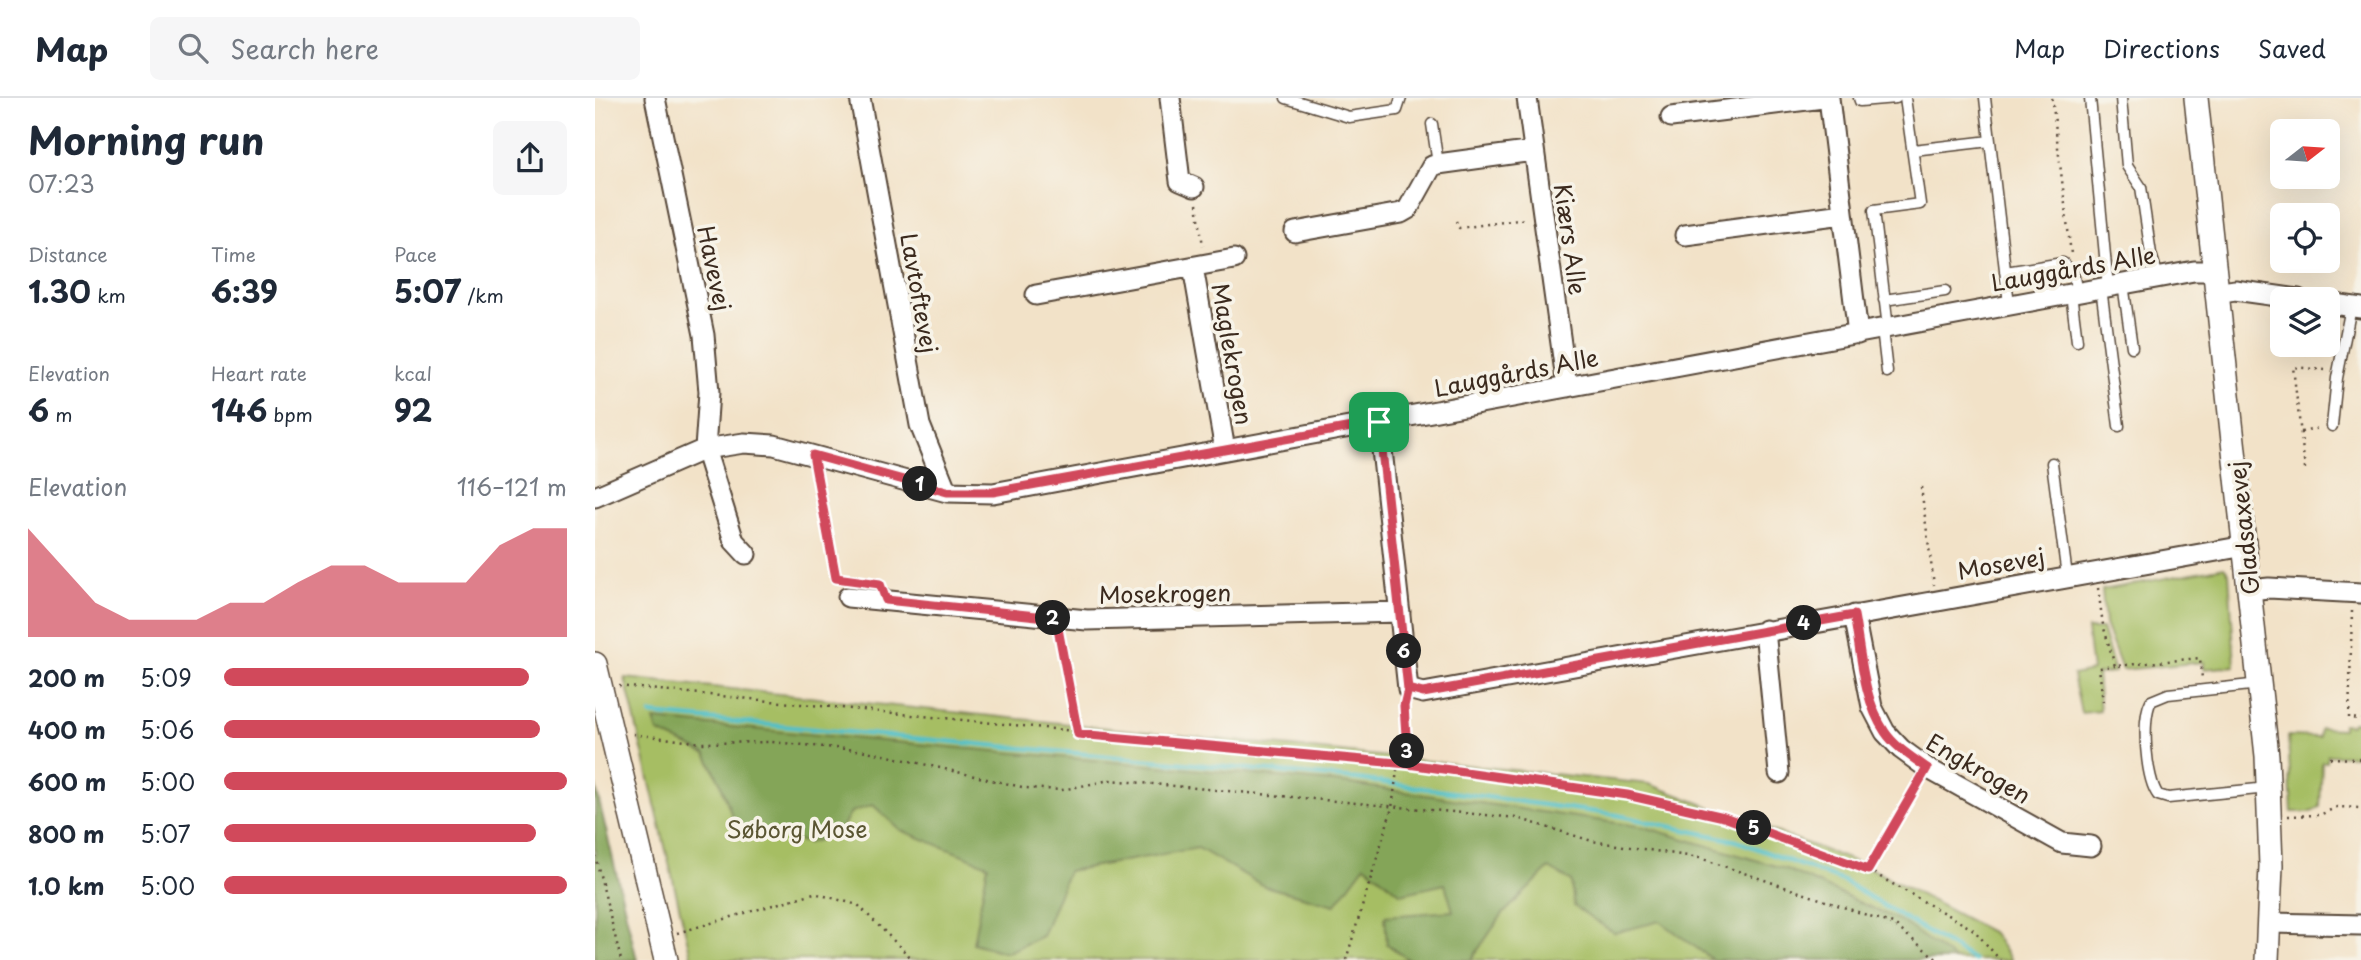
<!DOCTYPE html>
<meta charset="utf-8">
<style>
body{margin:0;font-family:"Playpen Sans",sans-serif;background:#f6f6f7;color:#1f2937;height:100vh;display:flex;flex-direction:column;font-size:26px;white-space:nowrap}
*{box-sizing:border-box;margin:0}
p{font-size:23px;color:#747a83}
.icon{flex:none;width:38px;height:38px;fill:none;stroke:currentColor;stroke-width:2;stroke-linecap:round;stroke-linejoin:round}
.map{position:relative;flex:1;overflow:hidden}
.panel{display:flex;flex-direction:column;background:#fff;width:595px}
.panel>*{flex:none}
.needle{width:46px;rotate:73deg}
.buttons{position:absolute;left:1675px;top:21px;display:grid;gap:14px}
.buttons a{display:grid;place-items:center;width:70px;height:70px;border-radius:10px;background:#fff;box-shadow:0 7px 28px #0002;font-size:35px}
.pin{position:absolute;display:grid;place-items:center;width:60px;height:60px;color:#fff;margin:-30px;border-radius:14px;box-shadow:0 4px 10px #0006}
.km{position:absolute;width:35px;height:35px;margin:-18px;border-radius:50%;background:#222;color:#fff;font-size:19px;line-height:35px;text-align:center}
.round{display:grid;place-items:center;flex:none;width:74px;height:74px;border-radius:10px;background:#f6f6f7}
.headline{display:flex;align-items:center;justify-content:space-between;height:119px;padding:0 28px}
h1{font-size:38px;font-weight:700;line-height:52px}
.figures{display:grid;grid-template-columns:repeat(3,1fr);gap:10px;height:119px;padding:7px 28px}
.figures div{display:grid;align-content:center}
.figures b{font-size:30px;font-weight:700}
.figures small{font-size:19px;font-weight:400}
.figures p{font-size:19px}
.chart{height:196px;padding:14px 28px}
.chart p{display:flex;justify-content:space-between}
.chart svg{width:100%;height:126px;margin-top:7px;fill:#d1495b;opacity:.7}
ul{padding:0 28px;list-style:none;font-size:23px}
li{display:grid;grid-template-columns:112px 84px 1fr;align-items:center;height:52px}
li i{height:18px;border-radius:9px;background:#d1495b}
header{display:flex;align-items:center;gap:42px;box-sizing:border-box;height:98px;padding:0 35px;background:#fff;border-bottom:2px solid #e0e1e3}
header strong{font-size:33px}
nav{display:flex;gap:38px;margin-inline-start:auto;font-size:24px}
.search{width:490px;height:63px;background:#f6f6f7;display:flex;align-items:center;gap:18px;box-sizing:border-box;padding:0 24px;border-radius:10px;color:#747a83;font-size:26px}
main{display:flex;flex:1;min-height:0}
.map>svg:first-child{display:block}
.green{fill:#a6be63;stroke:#707440;stroke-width:2}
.forest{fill:#84a559;stroke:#60683c;stroke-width:2}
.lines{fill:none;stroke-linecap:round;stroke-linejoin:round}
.stream{stroke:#51bfc7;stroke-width:4.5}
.service-casing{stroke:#564638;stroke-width:13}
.minor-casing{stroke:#564638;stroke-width:23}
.tertiary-casing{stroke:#564638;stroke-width:26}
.path{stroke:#564638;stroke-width:2.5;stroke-dasharray:2 5;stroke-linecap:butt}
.service{stroke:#fff;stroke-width:10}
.minor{stroke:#fff;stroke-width:19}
.tertiary{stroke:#fff;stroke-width:23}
.route-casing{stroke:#fff;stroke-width:14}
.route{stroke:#d1495b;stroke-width:9}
.labels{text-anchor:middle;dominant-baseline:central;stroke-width:7;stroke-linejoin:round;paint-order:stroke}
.street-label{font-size:23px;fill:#3b2a1e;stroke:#f7f3e8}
.park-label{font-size:23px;fill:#5b5633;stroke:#f7f3e8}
</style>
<header>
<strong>Map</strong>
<div class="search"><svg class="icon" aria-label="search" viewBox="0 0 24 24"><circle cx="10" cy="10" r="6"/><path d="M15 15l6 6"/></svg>Search here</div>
<nav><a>Map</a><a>Directions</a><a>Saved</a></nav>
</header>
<main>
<section class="panel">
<div class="headline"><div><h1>Morning run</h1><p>07:23</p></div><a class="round"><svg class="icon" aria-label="share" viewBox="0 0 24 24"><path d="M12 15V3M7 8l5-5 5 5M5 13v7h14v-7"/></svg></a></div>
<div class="figures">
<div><p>Distance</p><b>1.30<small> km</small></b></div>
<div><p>Time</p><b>6:39</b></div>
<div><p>Pace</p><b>5:07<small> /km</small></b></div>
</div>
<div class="figures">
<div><p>Elevation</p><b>6<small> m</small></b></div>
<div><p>Heart rate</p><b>146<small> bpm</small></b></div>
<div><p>kcal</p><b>92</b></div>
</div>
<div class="chart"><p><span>Elevation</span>116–121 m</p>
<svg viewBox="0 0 160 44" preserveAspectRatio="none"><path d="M0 44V6L10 19L20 32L30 38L40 38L50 38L60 32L70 32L80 25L90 19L100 19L110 25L120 25L130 25L140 12L150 6L160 6V44z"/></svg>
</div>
<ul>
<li><b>200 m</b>5:09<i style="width:89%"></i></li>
<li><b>400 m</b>5:06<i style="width:92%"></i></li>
<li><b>600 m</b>5:00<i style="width:100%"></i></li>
<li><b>800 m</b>5:07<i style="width:91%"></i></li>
<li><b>1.0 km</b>5:00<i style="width:100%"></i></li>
</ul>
</section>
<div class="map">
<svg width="1766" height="862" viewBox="0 0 1766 862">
<rect width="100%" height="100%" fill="#f7f3e8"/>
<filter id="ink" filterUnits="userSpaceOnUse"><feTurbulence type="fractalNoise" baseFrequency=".0143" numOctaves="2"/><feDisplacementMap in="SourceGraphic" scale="14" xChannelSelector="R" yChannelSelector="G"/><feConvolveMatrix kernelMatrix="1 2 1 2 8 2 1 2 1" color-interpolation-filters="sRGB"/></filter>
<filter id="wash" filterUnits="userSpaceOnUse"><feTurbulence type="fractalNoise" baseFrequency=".00686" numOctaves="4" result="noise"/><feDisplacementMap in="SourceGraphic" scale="28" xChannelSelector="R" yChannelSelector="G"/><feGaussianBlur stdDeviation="1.57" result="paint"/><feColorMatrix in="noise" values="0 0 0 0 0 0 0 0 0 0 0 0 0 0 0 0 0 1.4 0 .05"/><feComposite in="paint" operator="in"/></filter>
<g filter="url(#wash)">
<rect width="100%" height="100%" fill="#f2e2c8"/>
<!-- green -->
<path class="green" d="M 1629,469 L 1634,475 L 1640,568 L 1609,571 L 1609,564 L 1527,572 L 1510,526 L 1507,492 Z
M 1492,531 L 1507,531 L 1520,574 L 1502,576 L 1505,613 L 1486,615 L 1478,577 L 1497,573 Z
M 30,580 L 1054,686 L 1271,768 L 1398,835 L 1416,862 L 97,862 Z
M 1757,624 L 1766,624 L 1766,658 L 1733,657 L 1732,664 L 1727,664 L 1725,709 L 1717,714 L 1697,714 L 1693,638 L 1724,639 L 1725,630 L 1747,631 L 1748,626 L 1756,627 Z"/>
<!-- forest -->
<path class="forest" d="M 59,622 L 748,685 L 1049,729 L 1191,771 L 1306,823 L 1360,862 L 1118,862 L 1065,823 L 1019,835 L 979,808 L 976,783 L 954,770 L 907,817 L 876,862 L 814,862 L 792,846 L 790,818 L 858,813 L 850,786 L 806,796 L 770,767 L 740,807 L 669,788 L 603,750 L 473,773 L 447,838 L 411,855 L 378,845 L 393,767 L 305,732 L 278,707 L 256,714 L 243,736 L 213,745 L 140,726 L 125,684 L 111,656 L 63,634 Z
M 0,686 L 42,862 L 0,862 Z"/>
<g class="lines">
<!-- stream -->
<path class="stream" d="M 56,616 L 762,681 L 1022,717 L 1142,743 L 1248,783 L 1379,862"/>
</g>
</g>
<g filter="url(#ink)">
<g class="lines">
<!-- service casing -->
<g class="service-casing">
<path id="service" d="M 691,0 L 754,19 L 802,12 L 806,0
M 1264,0 L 1265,3 L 1301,0
M 1390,0 L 1414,206
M 1495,0 L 1513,189
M 1526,0 L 1532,68 L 1546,89 L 1556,156 L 1563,179
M 837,26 L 843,66
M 1318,52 L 1395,43
M 1410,174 L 1468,165 L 1478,174 L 1482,195
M 1528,186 L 1537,249
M 1506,190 L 1524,328
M 1476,196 L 1482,243
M 1289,202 L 1350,193
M 1293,230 L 1279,112 L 1325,106 L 1310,0
M 1287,231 L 1292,274
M 1737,328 L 1742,280 L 1756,209
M 1457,365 L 1472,478
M 1665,586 L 1573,596 L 1556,603 C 1546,621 1551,681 1563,697 L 1573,700 L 1673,690"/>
</g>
<!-- minor casing -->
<g class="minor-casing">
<path id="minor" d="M 60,0 L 109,237 L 114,294 L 110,351 L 139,443 L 151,456
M 265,0 L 325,327 L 352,394
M 575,0 L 585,83 L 599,89
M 932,0 L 972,289
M 1234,0 L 1263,236
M 1076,19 L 1228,0
M 700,134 L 806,115 L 813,111 L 837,68 L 843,66 L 939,53
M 1090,137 L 1248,116
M 598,169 L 630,352
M 1621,195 L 1640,192 L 1703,201
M 441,197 L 639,161
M 1732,205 L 1766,210
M 784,324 L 813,591 L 828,595 L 1650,448
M 0,399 L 110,351 L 149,345 L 179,347 L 352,394 L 398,395 L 1599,173 L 1619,173
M 1654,492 L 1674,490 L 1766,495
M 253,499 L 492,522 L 805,514
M 1259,517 L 1277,609 L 1290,634 L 1306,651 L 1332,670 L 1467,745 L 1496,748
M 1170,532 L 1184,675
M 1674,825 L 1766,827"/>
</g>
<!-- tertiary casing -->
<g class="tertiary-casing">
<path id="tertiary" d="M 1601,0 L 1672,658 L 1676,768 L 1672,862
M 0,566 L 71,862"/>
</g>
<!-- path -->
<path class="path" d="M 1457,0 L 1476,156
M 602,106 L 608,148
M 861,123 L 864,130 L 931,121
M 1706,334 L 1726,330
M 1710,371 L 1698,269 L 1730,272
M 222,377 L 241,480 L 252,481
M 1326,389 L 1339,487
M 1503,490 L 1508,527 L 1520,568 L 1605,560 L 1607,581
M 1757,513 L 1754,620 L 1766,621
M 464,536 L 483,636
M 24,588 L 813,666 L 1032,697 L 1129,719 L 1273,772 L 1379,832 L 1405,862
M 1508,604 L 1504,570 L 1520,568
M 809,607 L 813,666
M 38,636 L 106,645 L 177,644 L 272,653 L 431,690 L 467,692 L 515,682 L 922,720 L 997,743 L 1105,760 L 1298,826 L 1343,862
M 1735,660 L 1766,661
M 1693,718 L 1725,717 L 1742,709 L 1766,710
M 0,757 L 26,862
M 1273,772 L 1323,685
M 82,835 L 219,795 L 263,807 L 318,862
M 751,862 L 797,710 L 803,665"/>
<!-- service -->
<use href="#service" class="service"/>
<!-- minor -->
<use href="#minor" class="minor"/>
<!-- tertiary -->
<use href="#tertiary" class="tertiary"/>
</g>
</g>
<g class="lines" filter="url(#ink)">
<!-- route casing -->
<g class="route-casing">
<path id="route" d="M 784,324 L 398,394 L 352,394 L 218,357 L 241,480 L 285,486 L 291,502 L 461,520 L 483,636 L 813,666 L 809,608 L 813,591 L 828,595 L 1259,517 C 1266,554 1268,602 1290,634 C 1300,649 1317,659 1332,670 L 1273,772 L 1129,719 L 1032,697 L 813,666 L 809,608 L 813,591 L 784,324"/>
</g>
<!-- route -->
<use href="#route" class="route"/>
</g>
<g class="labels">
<!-- street labels -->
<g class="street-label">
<text transform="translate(976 141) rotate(82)">Kiærs Alle</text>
<text transform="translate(120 170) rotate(78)">Havevej</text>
<text transform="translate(1478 170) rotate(-10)">Lauggårds Alle</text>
<text transform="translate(325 195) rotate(80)">Lavtoftevej</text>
<text transform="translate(638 256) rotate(80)">Maglekrogen</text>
<text transform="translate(921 274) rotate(-11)">Lauggårds Alle</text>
<text transform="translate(1648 430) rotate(-96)">Gladsaxevej</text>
<text transform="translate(1406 465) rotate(-10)">Mosevej</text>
<text transform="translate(570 495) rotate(-1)">Mosekrogen</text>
<text transform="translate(1384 670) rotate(30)">Engkrogen</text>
</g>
<!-- park labels -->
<g class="park-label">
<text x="202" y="730">Søborg Mose</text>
</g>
</g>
</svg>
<div class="buttons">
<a><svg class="needle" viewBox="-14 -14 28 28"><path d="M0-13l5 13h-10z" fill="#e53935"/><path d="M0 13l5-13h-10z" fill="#747a83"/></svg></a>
<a><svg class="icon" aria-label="locate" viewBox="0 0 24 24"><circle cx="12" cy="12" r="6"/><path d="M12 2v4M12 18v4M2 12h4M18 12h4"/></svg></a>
<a><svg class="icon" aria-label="layers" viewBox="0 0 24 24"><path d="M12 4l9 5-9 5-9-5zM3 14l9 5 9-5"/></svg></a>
</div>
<div class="pin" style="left:784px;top:324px;background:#1e9e55"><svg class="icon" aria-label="arrive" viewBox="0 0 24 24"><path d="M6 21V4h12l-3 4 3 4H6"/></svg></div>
<b class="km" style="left:325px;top:386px">1</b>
<b class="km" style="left:458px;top:520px">2</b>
<b class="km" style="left:812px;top:653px">3</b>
<b class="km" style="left:1209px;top:525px">4</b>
<b class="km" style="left:1159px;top:730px">5</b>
<b class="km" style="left:809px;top:553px">6</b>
</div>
</main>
